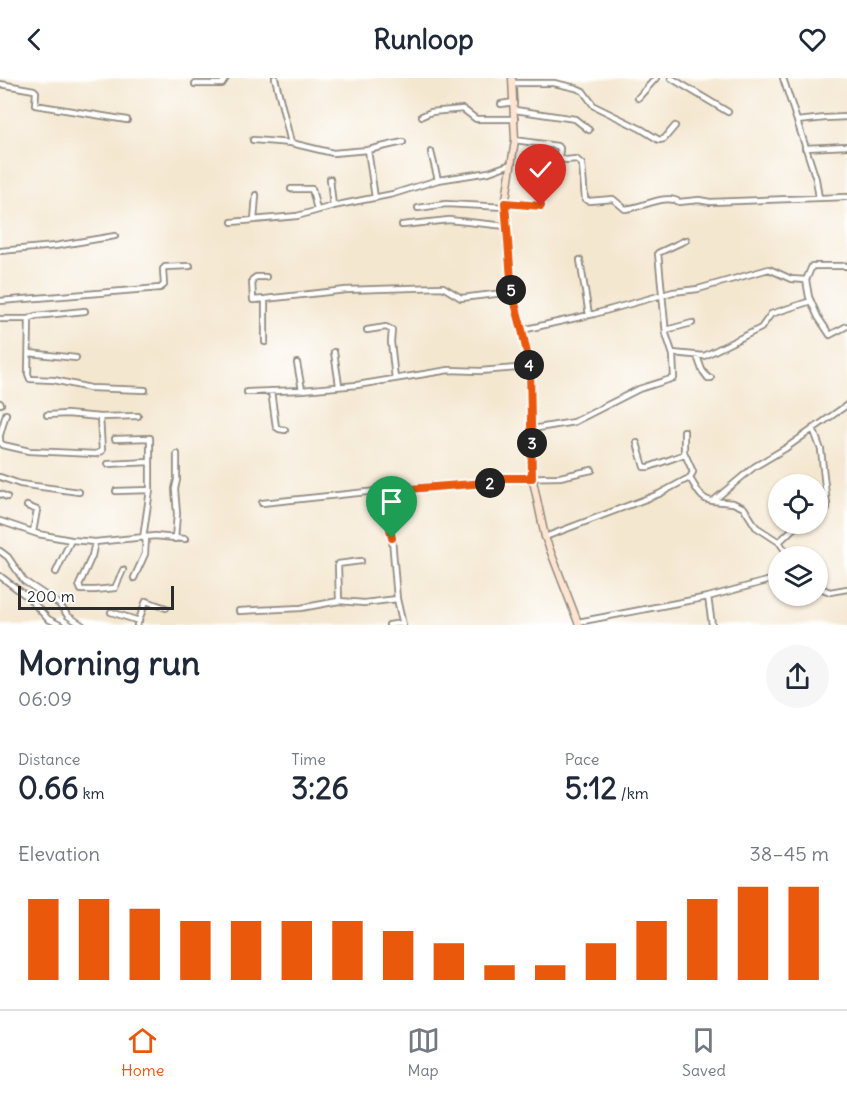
<!DOCTYPE html>
<meta charset="utf-8">
<style>
body{margin:0;font-family:Delius,sans-serif;background:#f6f6f7;color:#1f2937;height:100vh;display:flex;flex-direction:column;font-size:22px;white-space:nowrap}
*{box-sizing:border-box;margin:0}
p{font-size:20px;color:#747a83}
.icon{flex:none;width:33px;height:33px;fill:none;stroke:currentColor;stroke-width:2;stroke-linecap:round;stroke-linejoin:round}
.map{position:relative;height:547px;overflow:hidden}
.side{display:flex;flex-direction:column;background:#fff;flex:1}
.side>*{flex:none}
.buttons{position:absolute;left:768px;top:396px;display:grid;gap:12px}
.buttons a{display:grid;place-items:center;width:60px;height:60px;border-radius:50%;background:#fff;box-shadow:0 2px 4px #0004;font-size:30px}
.scale{position:absolute;left:18px;bottom:15px;width:156px;box-sizing:border-box;padding-left:6px;border:3px solid #2b2b2b;border-top:0;font-size:16px;line-height:21px;white-space:nowrap;color:#2b2b2b;-webkit-text-stroke:4px #fff;paint-order:stroke}
.pin{position:absolute;display:grid;place-items:center;width:51px;height:51px;color:#fff;margin:-62px -26px;border-radius:50% 50% 50% 0;rotate:-45deg;box-shadow:0 0 6px #0007}
.pin .icon{rotate:45deg}
.km{position:absolute;width:30px;height:30px;margin:-15px;border-radius:50%;background:#222;color:#fff;font-size:16px;line-height:30px;text-align:center}
.round{display:grid;place-items:center;flex:none;width:63px;height:63px;border-radius:32px;background:#f6f6f7}
.head{display:flex;align-items:center;justify-content:space-between;height:102px;padding:0 18px}
h1{font-size:33px;font-weight:700;line-height:45px}
.figures{display:grid;grid-template-columns:repeat(3,1fr);gap:9px;height:102px;padding:6px 18px}
.figures div{display:grid;align-content:center}
.figures b{font-size:30px;font-weight:700}
.figures small{font-size:16px;font-weight:400}
.figures p{font-size:16px}
.chart{height:168px;padding:12px 18px}
.chart p{display:flex;justify-content:space-between}
.chart svg{width:100%;height:108px;margin-top:6px;stroke:#ea580c;stroke-width:6}
header{display:flex;justify-content:space-between;align-items:center;height:78px;padding:0 18px;background:#fff;font-size:27px;font-weight:700}
.dock{display:flex;justify-content:space-around;align-items:center;height:84px;border-top:2px solid #e0e1e3;background:#fff;font-size:16px;color:#747a83}
.dock a{display:grid;justify-items:center;gap:3px}
.dock .current{color:#ea580c}
.map>svg:first-child{display:block}
.lines{fill:none;stroke-linecap:round;stroke-linejoin:round}
.street-casing{stroke:#90897e;stroke-width:8}
.secondary-casing{stroke:#90897e;stroke-width:9}
.street{stroke:#fff;stroke-width:4.5}
.secondary{stroke:#fde4d0;stroke-width:6}
.route-casing{stroke:#fff;stroke-width:12}
.route{stroke:#ea580c;stroke-width:8}
</style>
<header><svg class="icon" aria-label="back" viewBox="0 0 24 24"><path d="M15 5l-7 7 7 7"/></svg>Runloop<svg class="icon" aria-label="heart" viewBox="0 0 24 24"><path d="M12 20l-8-8c-3-5 5-10 8-4 3-6 11-1 8 4z"/></svg></header>
<div class="map">
<svg width="847" height="547" viewBox="0 0 847 547">
<rect width="100%" height="100%" fill="#fff"/>
<filter id="ink" filterUnits="userSpaceOnUse"><feTurbulence type="fractalNoise" baseFrequency=".0167" numOctaves="2"/><feDisplacementMap in="SourceGraphic" scale="12" xChannelSelector="R" yChannelSelector="G"/><feConvolveMatrix kernelMatrix="1 2 1 2 8 2 1 2 1" color-interpolation-filters="sRGB"/></filter>
<filter id="wash" filterUnits="userSpaceOnUse"><feTurbulence type="fractalNoise" baseFrequency=".008" numOctaves="4" result="noise"/><feDisplacementMap in="SourceGraphic" scale="24" xChannelSelector="R" yChannelSelector="G"/><feGaussianBlur stdDeviation="1.35" result="paint"/><feColorMatrix in="noise" values="0 0 0 0 0 0 0 0 0 0 0 0 0 0 0 0 0 1.4 0 .05"/><feComposite in="paint" operator="in"/></filter>
<g filter="url(#wash)">
<rect width="100%" height="100%" fill="#f4e7d0"/>
</g>
<g filter="url(#ink)">
<g class="lines">
<!-- street casing -->
<g class="street-casing">
<path id="street" d="M 275,0 L 291,65 L 333,75 L 368,72 L 375,120
M 671,0 L 728,34
M 783,0 L 816,101 L 819,120
M 513,5 L 554,5 L 576,10 L 583,13 L 594,28 L 641,51 L 659,62 L 664,61 L 675,48
M 0,6 L 34,12 L 36,14 L 35,27 L 127,42
M 195,6 L 222,6 L 226,0
M 638,20 L 656,0
M 501,26 L 514,24
M 515,32 L 575,41 L 589,52
M 422,38 L 431,34 L 463,31 L 476,41 L 515,41
M 797,43 L 825,40 L 847,39
M 253,62 L 291,65
M 515,62 L 557,68 L 560,70 L 559,80 L 566,82 L 576,81 L 582,86 L 585,121 L 589,123 L 613,121 L 625,131 C 642,130 666,115 679,124 L 699,122 L 710,124 L 847,119
M 805,70 L 847,68
M 368,72 L 403,64
M 431,74 L 438,102
M 330,101 L 333,128
M 291,111 L 312,111 L 317,132
M 505,125 L 541,128
M 418,130 L 446,126 L 505,129
M 254,142 L 256,117
M 232,144 L 297,138 L 333,128 L 393,116 L 438,102 L 489,94 L 511,86
M 402,147 L 449,142 L 506,148
M 0,173 L 55,168 L 115,158
M 580,182 L 589,237
M 806,202 L 812,188 L 847,188
M 265,221 L 253,222 L 252,202 L 256,199 L 266,199
M 0,223 L 160,210 L 164,207 L 163,191 L 165,189 L 190,188
M 0,241 L 29,241 L 35,238 L 85,233
M 29,241 L 28,296 L 30,301 L 54,302 L 90,310 L 145,312
M 367,252 L 386,249 L 392,252 L 391,264 L 395,301
M 522,252 L 594,236 L 673,214 L 698,211 L 769,191 L 791,201 L 806,202 L 809,219 L 818,239 L 830,257 L 847,248
M 666,252 L 692,245
M 265,264 L 265,221 L 346,212 L 443,209 L 461,220 L 512,214
M 334,274 L 339,307
M 29,275 L 76,280
M 673,275 L 704,278 L 761,250 L 771,236 L 811,223
M 697,278 L 702,292 L 708,300 L 711,300
M 297,285 L 302,312
M 271,313 L 276,349 L 279,351 L 285,352
M 247,314 L 302,312 L 357,307 L 449,292 L 480,293 L 530,289
M 0,325 L 1,326
M 47,337 L 67,336 L 100,339
M 813,350 L 821,372 L 827,426 L 827,430 L 818,435
M 532,351 L 574,344 L 639,311 L 674,300 L 673,277 L 666,256 L 658,175 L 686,162
M 684,353 L 684,374 L 693,394 L 689,401
M 0,357 L 6,336
M 0,360 L 0,364 L 3,367 L 29,373 L 96,376 L 102,373 L 100,339 L 138,338
M 115,361 L 150,360 L 150,412
M 637,365 L 644,389 L 649,389 L 685,376
M 108,386 L 150,384
M 0,399 L 20,406 L 79,414
M 116,413 L 150,412 L 143,460
M 382,413 L 392,460 L 397,521 L 403,547
M 0,416 L 7,419
M 713,423 L 733,425 L 744,430 L 756,449 L 779,464 L 789,478
M 262,425 L 415,409 L 486,405 L 501,400 L 560,399 L 592,392
M 27,428 L 37,432 L 33,454
M 0,443 L 38,456 L 71,462 L 95,464 L 155,458 L 185,461
M 545,459 L 659,416 L 687,401 L 691,402 C 697,411 701,423 713,423 L 754,389 L 786,370 L 847,327
M 175,461 L 177,436 L 175,411 L 177,402 L 177,376
M 95,464 L 92,478 L 79,507 L 81,512 L 95,512 L 115,510 L 123,492
M 779,464 L 798,446
M 0,473 L 8,479 L 24,503 L 59,526 L 68,538 L 82,547
M 56,494 L 71,462
M 0,498 L 29,520 L 48,541 L 60,547
M 134,500 L 145,476 L 146,459
M 818,509 L 830,514 L 847,511
M 708,519 L 712,547
M 339,523 L 338,486 L 361,483
M 239,533 L 301,530 L 339,523 L 364,525 L 397,521
M 111,534 L 139,543
M 578,544 L 708,519 L 778,500
M 137,547 L 146,523 L 166,530
M 389,547 L 402,545"/>
</g>
<!-- secondary casing -->
<g class="secondary-casing">
<path id="secondary" d="M 512,0 L 515,62 L 506,121 L 506,148 L 512,214 L 522,252 L 530,289 L 532,398 L 545,459 L 579,547"/>
</g>
<!-- street -->
<use href="#street" class="street"/>
<!-- secondary -->
<use href="#secondary" class="secondary"/>
</g>
</g>
<g class="lines" filter="url(#ink)">
<!-- route casing -->
<g class="route-casing">
<path id="route" d="M 392,460 L 382,413 L 486,405 L 501,400 L 532,400 L 530,289 L 522,252 L 512,214 L 505,125 L 541,128"/>
</g>
<!-- route -->
<use href="#route" class="route"/>
</g>
</svg>
<div class="buttons">
<a><svg class="icon" aria-label="locate" viewBox="0 0 24 24"><circle cx="12" cy="12" r="6"/><path d="M12 2v4M12 18v4M2 12h4M18 12h4"/></svg></a>
<a><svg class="icon" aria-label="layers" viewBox="0 0 24 24"><path d="M12 4l9 5-9 5-9-5zM3 14l9 5 9-5"/></svg></a>
</div>
<div class="scale">200 m</div>
<div class="pin" style="left:392px;top:460px;background:#1e9e55"><svg class="icon" aria-label="arrive" viewBox="0 0 24 24"><path d="M6 21V4h12l-3 4 3 4H6"/></svg></div>
<div class="pin" style="left:541px;top:128px;background:#d93025"><svg class="icon" aria-label="check" viewBox="0 0 24 24"><path d="M5 12l5 5 9-10"/></svg></div>
<b class="km" style="left:490px;top:405px">2</b>
<b class="km" style="left:532px;top:365px">3</b>
<b class="km" style="left:529px;top:287px">4</b>
<b class="km" style="left:511px;top:212px">5</b>
</div>
<section class="side">
<div class="head"><div><h1>Morning run</h1><p>06:09</p></div><a class="round"><svg class="icon" aria-label="share" viewBox="0 0 24 24"><path d="M12 15V3M7 8l5-5 5 5M5 13v7h14v-7"/></svg></a></div>
<div class="figures">
<div><p>Distance</p><b>0.66<small> km</small></b></div>
<div><p>Time</p><b>3:26</b></div>
<div><p>Pace</p><b>5:12<small> /km</small></b></div>
</div>
<div class="chart"><p><span>Elevation</span>38–45 m</p>
<svg viewBox="0 0 160 44" preserveAspectRatio="none"><path d="M5 44V11M15 44V11M25 44V15M35 44V20M45 44V20M55 44V20M65 44V20M75 44V24M85 44V29M95 44V38M105 44V38M115 44V29M125 44V20M135 44V11M145 44V6M155 44V6"/></svg>
</div>
</section>
<nav class="dock">
<a class="current"><svg class="icon" aria-label="home" viewBox="0 0 24 24"><path d="M3 11l9-7 9 7M6 9v11h12V9"/></svg>Home</a>
<a><svg class="icon" aria-label="map" viewBox="0 0 24 24"><path d="M3 6l6-2 6 2 6-2v14l-6 2-6-2-6 2zM9 4v14M15 6v14"/></svg>Map</a>
<a><svg class="icon" aria-label="saved" viewBox="0 0 24 24"><path d="M7 4h10v16l-5-4-5 4z"/></svg>Saved</a>
</nav>
